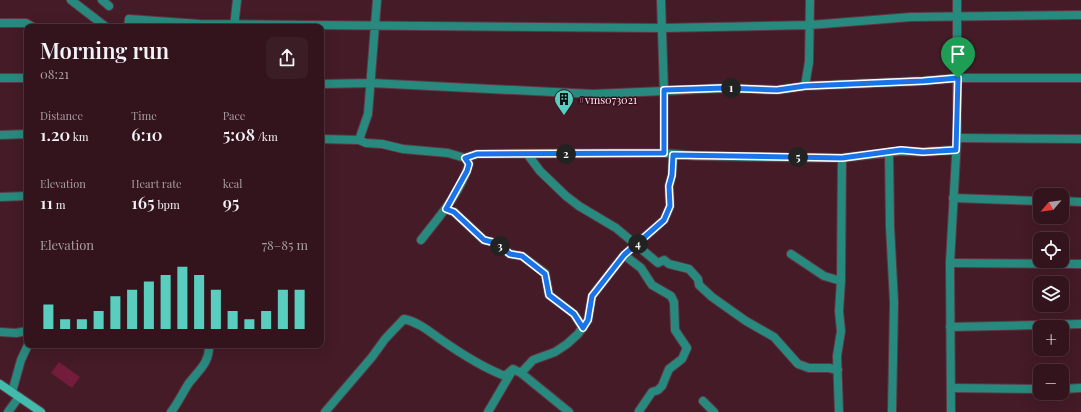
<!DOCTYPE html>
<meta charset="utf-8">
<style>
body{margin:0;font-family:"Playfair Display",serif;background:#3b1d26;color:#f1f3f6;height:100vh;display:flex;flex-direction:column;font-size:15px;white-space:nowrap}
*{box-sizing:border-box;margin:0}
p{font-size:13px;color:#a99ea4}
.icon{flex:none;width:22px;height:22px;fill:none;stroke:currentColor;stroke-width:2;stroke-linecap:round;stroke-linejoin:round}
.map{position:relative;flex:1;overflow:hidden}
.details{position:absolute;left:24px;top:24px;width:300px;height:324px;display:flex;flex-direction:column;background:#33141d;border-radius:8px;box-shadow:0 4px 16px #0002,0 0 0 1px #4e333b}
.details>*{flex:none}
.needle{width:26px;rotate:241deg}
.controls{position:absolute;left:1033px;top:188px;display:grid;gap:8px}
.controls a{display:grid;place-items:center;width:36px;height:36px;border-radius:8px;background:#33141d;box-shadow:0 4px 16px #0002,0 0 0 1px #4e333b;font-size:20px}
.pin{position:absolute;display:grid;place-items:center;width:34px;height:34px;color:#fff;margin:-41px -17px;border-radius:50% 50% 50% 0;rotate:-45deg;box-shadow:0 0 4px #0007}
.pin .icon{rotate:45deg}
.km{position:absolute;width:20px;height:20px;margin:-10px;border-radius:50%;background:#222;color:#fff;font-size:11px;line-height:20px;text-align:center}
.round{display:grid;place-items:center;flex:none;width:42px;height:42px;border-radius:8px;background:#3b1d26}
.summary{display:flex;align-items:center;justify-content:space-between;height:68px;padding:0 16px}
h1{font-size:22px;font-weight:600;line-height:30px}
.figures{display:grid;grid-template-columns:repeat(3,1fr);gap:6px;height:68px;padding:4px 16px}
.figures div{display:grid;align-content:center}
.figures b{font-size:17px;font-weight:600}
.figures small{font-size:11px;font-weight:400}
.figures p{font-size:11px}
.chart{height:112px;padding:8px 16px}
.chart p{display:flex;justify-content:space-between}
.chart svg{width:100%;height:72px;margin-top:4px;stroke:#59cebe;stroke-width:6}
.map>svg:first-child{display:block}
.green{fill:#741c3c}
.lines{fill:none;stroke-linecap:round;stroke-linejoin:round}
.minor-casing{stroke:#5e3742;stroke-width:10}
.tertiary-casing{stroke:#5e3742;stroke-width:10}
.secondary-casing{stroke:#5e3742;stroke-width:10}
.minor{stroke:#288a7e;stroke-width:8}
.tertiary{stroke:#288a7e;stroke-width:8}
.secondary{stroke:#42bbac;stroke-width:8}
.route-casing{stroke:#fff;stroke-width:8}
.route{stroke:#1a73e8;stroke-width:5}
.labels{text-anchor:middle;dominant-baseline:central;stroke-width:3;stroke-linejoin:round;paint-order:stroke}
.poi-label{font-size:11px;fill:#fce5ea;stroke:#39111e;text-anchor:start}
</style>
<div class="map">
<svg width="1081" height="412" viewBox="0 0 1081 412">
<rect width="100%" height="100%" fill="#441b27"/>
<!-- green -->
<path class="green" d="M 59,362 L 80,377 L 72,388 L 51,373 Z"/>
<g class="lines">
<!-- minor casing -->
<g class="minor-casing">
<path id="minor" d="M 71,0 L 106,27
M 102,0 L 109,6
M 0,23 L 26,23 L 33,27
M 128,27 L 129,19 L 199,24 L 662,28 L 810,25 L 911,17 L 1081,15
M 234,27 L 237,0
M 0,78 L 27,78
M 321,84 L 371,83 L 593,94 L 664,91 L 661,0
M 805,86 L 809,62 L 810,0
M 0,135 L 27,134
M 957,138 L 1081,139
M 321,139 L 359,140 L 366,143 L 382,144 L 403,149 L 448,153 L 465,158 L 477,154 L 664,153 L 696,156 L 842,158 L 901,151 L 923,152 L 955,150
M 359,140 L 368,114 L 377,0
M 889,152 L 890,226 L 894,302 L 892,412
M 664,153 L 664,91 L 725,88 L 777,90 L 805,86 L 923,81 L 957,78 L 1081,78
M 528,155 L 540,171 L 566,196 L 579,206 L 616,228 L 658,263 L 664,260 L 669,264 L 689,269 L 698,279 L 699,285 L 712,297 L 746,321 L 774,337 L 798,364 L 809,368 L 829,368 L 838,370
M 0,197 L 27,196
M 953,198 L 1040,201
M 1062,201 L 1081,202
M 446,209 L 454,212 L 484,240 L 496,243 L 510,254 L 522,256 L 545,273 L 549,295 L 574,314 L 583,328
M 421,240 C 439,217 461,192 469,164 L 465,158
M 791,254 L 824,276 L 841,281
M 624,255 L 641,268 L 652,285 L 671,296 L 674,302 L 675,330 L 687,348 L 682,359 L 669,369 L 662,386 L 658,390 L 652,392 L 639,411
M 950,263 L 1081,264
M 0,332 L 16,333 L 27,331
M 521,373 L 533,360 L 555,352 L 567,344 L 578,334 L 588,320 L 592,296 L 624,255 L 664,220 L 670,206 L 669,186 L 672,175 L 673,155
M 951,388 L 1040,389
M 1062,389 L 1081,388
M 12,392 L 21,360 L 28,345
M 703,401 L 714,412
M 8,412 L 19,397
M 171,412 C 178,403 183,392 189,383 C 199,370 210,362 209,345
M 325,412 L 372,357 L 385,339 L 404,319 C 418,322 429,331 440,339 C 460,353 481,367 505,376 L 513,369 L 521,373 L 569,412
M 488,412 L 512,371
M 839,412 L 837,356 L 841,331 L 839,311 L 841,281 L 842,158"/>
</g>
<!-- tertiary casing -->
<g class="tertiary-casing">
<path id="tertiary" d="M 950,327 L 1081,324
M 951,412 L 950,263 L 957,138 L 957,0"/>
</g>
<!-- secondary casing -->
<g class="secondary-casing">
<path id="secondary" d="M 0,384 L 41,412"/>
</g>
<!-- minor -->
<use href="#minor" class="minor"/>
<!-- tertiary -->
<use href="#tertiary" class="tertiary"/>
<!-- secondary -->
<use href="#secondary" class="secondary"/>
</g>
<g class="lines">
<!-- route casing -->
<g class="route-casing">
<path id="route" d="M 958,78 L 956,150 L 923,152 L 901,150 L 842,158 L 673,155 L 672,175 L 669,186 L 670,206 L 664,220 L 624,255 L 592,296 L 588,320 L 583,328 L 574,314 L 549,295 L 545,274 L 522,256 L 510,254 L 496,243 L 484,240 L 454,212 L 446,209 L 467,171 L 469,164 L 465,158 L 477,154 L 664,153 L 664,90 L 725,88 L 777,90 L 805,86 L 923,81 Z"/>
</g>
<!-- route -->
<use href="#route" class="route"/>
</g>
<!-- icons -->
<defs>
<g id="building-pin" transform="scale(1)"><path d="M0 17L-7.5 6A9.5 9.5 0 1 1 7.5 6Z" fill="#59cebe" stroke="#39111e"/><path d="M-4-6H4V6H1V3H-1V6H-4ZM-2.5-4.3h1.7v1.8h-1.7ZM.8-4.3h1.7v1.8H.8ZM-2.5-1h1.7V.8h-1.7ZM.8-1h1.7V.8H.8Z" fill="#111"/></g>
</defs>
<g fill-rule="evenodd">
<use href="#building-pin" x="564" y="99"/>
</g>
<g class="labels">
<!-- poi labels -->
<g class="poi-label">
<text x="578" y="99">#vms073021</text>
</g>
</g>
</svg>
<div class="controls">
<a><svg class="needle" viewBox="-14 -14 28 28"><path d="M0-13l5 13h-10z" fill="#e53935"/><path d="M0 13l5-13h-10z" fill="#a99ea4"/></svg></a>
<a><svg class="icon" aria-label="locate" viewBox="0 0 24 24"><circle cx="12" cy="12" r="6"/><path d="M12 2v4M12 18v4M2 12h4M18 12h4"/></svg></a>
<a><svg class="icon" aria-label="layers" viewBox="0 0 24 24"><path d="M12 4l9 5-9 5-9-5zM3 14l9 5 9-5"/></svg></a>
<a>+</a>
<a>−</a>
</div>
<div class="pin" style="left:958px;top:78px;background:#1e9e55"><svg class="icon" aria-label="arrive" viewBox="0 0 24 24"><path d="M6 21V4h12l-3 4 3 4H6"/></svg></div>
<b class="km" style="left:731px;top:88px">1</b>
<b class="km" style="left:566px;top:154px">2</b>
<b class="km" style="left:500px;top:246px">3</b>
<b class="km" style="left:638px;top:244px">4</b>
<b class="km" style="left:798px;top:157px">5</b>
<section class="details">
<div class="summary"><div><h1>Morning run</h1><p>08:21</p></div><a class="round"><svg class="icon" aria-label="share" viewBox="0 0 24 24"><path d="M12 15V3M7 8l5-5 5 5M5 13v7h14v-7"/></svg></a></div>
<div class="figures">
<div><p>Distance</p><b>1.20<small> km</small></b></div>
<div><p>Time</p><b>6:10</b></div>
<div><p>Pace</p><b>5:08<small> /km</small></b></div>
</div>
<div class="figures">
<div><p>Elevation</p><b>11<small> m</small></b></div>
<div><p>Heart rate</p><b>165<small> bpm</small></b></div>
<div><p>kcal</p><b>95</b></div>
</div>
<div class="chart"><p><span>Elevation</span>78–85 m</p>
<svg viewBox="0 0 160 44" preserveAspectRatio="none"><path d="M5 44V29M15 44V38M25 44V38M35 44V33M45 44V24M55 44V20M65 44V15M75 44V11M85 44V6M95 44V11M105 44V20M115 44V33M125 44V38M135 44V33M145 44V20M155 44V20"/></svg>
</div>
</section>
</div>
